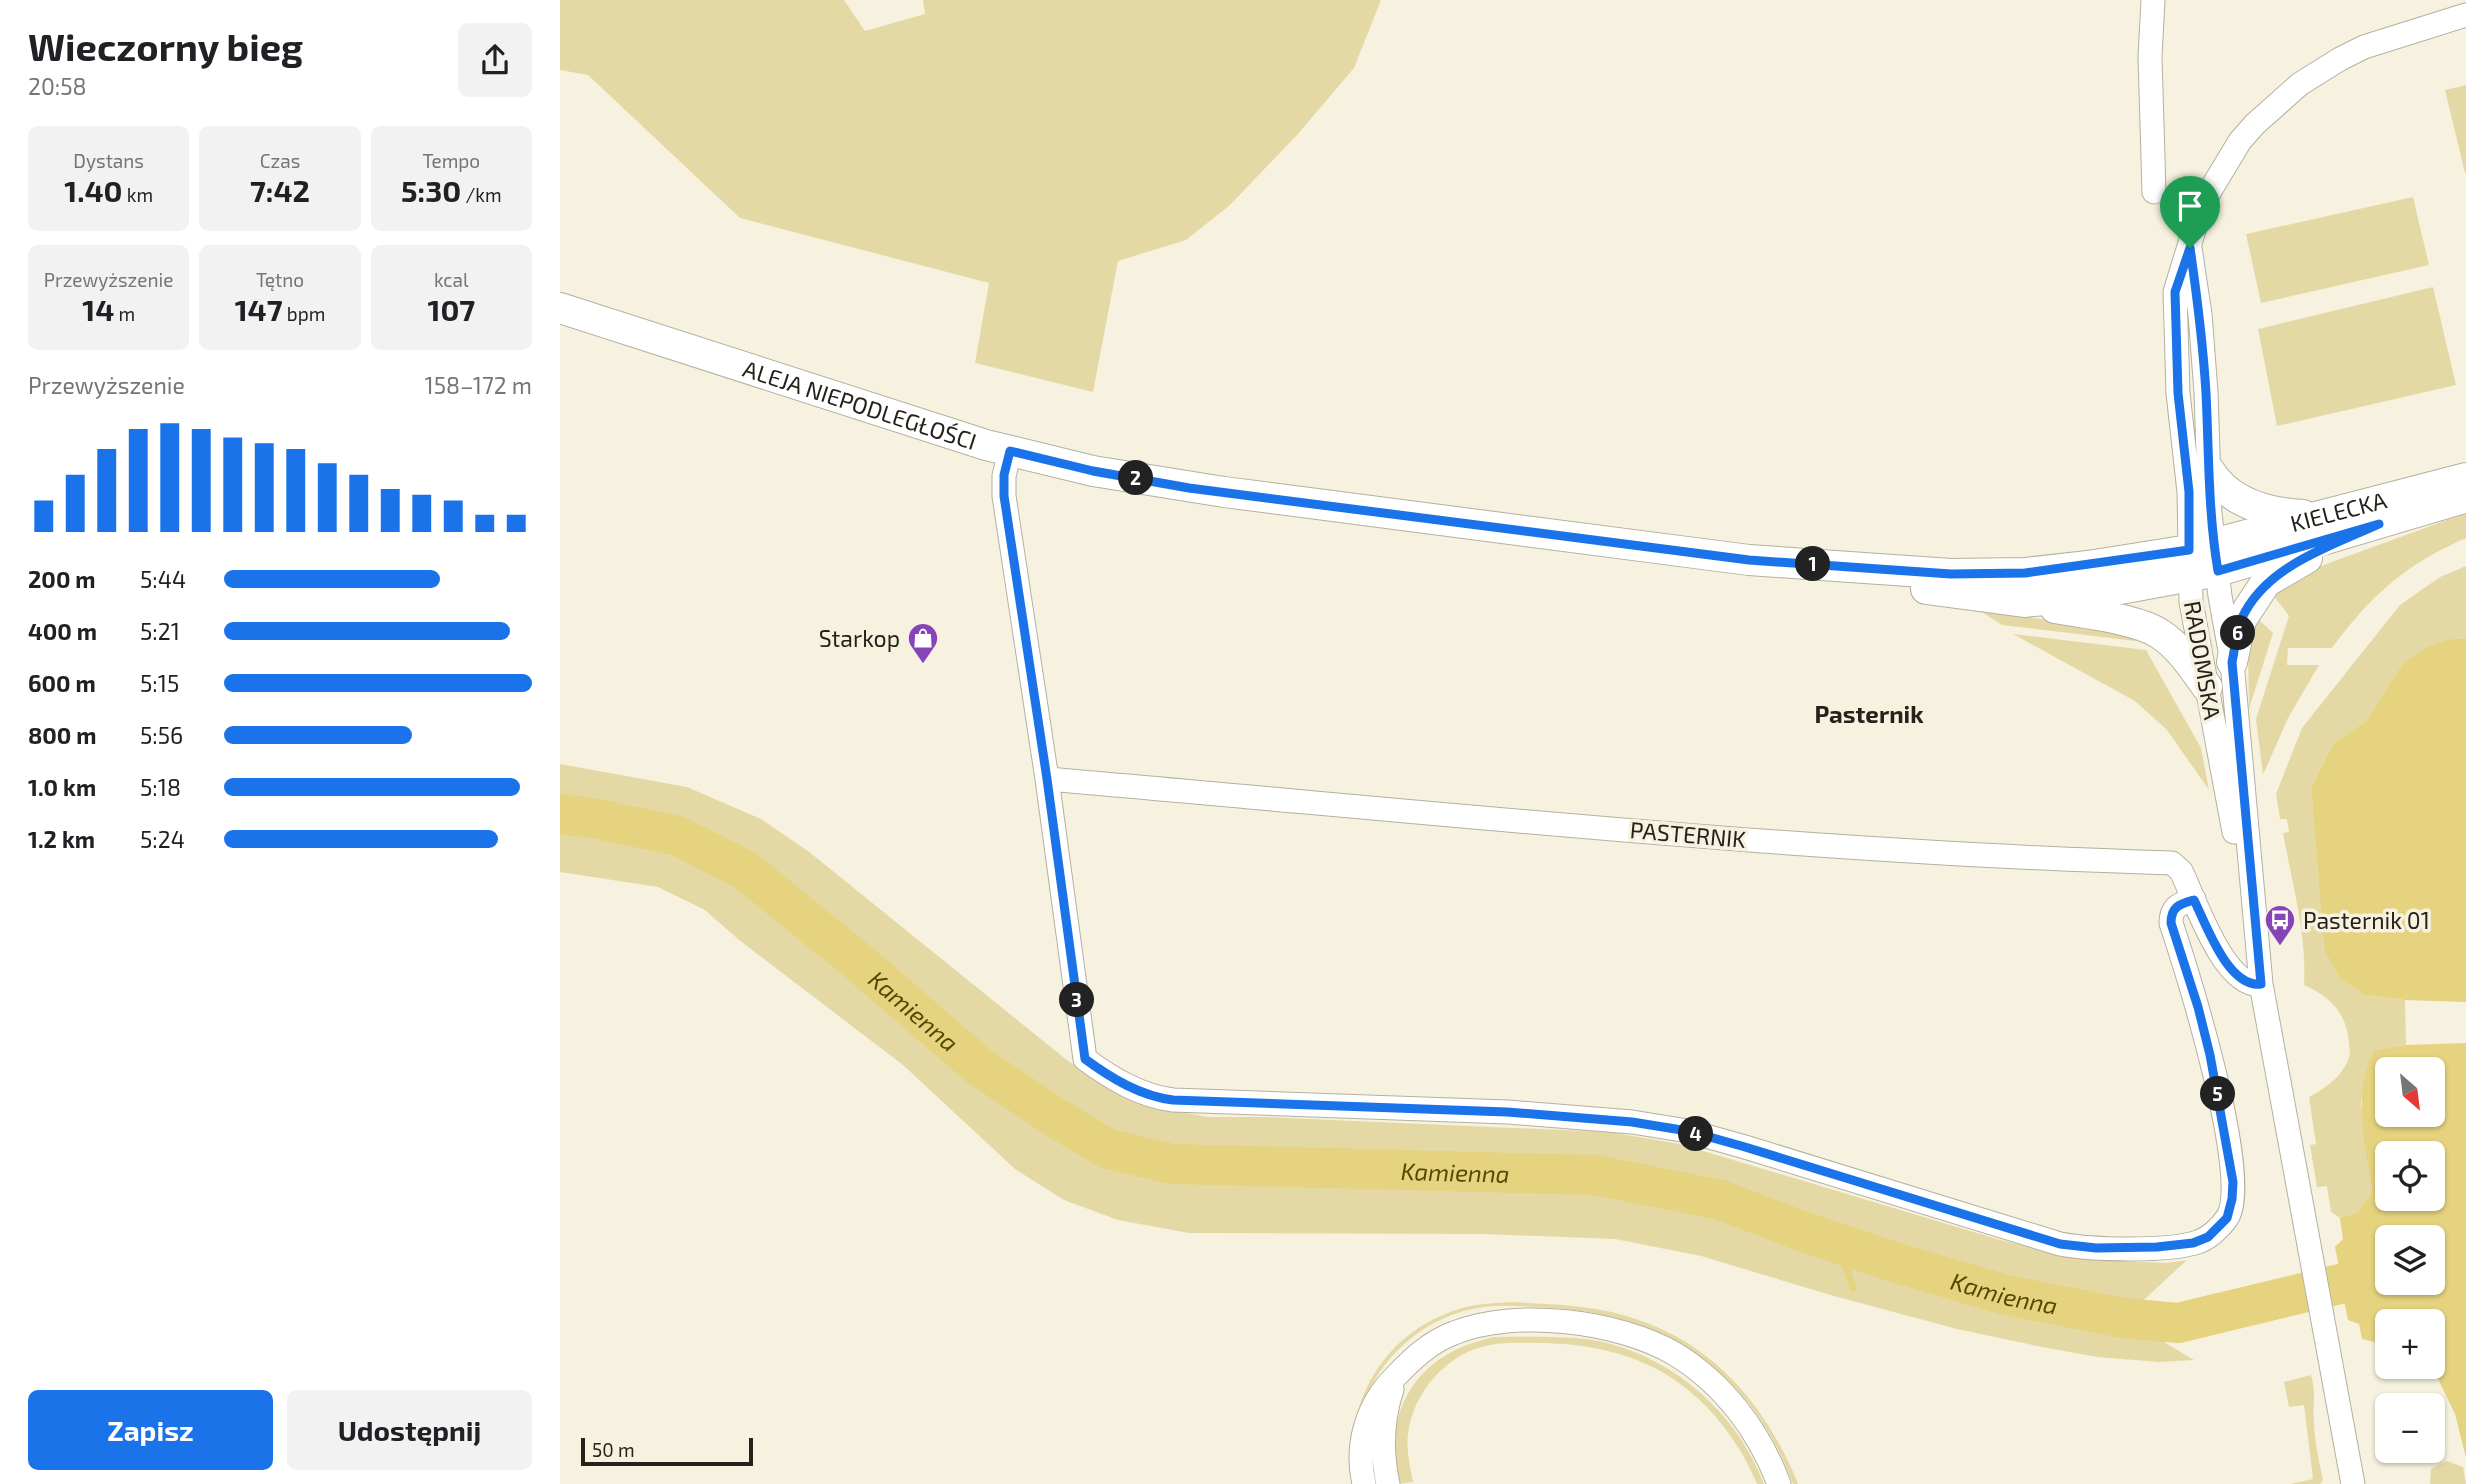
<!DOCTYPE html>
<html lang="pl">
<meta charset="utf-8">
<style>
body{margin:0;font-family:"Exo 2",sans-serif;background:#f2f2f2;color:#202124;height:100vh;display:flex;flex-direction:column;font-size:26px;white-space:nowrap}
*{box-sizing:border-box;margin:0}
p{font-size:23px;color:#757577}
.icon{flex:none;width:38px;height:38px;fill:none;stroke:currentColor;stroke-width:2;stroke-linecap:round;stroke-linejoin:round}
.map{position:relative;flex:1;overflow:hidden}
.panel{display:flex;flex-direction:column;background:#fff;width:560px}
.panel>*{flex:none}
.needle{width:46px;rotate:152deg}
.fabs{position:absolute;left:1815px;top:1057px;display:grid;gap:14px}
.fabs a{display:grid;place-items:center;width:70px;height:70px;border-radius:10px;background:#fff;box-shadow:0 2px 5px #0004;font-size:35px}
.scale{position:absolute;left:21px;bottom:18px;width:172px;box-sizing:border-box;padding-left:7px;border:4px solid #24221b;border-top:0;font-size:19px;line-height:24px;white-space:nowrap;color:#24221b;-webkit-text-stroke:5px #f6f2df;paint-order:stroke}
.pin{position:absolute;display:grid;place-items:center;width:60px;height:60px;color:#fff;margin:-72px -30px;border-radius:50% 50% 50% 0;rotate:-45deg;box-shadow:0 0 7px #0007}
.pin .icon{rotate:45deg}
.km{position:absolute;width:35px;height:35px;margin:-18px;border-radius:50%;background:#222;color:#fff;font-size:19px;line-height:35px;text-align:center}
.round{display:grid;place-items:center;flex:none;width:74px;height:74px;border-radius:10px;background:#f2f2f2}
.overview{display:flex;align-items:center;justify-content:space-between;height:119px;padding:0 28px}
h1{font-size:38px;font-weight:700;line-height:52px}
.figures{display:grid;grid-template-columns:repeat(3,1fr);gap:10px;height:119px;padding:7px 28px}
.figures div{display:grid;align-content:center;border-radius:10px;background:#f2f2f2;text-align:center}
.figures b{font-size:30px;font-weight:700}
.figures small{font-size:19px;font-weight:400}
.figures p{font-size:19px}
.chart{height:196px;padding:14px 28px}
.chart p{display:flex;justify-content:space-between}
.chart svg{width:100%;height:126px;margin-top:7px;stroke:#1a73e8;stroke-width:6}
.cta{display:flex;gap:14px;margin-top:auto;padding:14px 28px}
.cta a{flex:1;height:80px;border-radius:10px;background:#1a73e8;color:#fff;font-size:28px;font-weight:700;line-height:80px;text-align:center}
.cta a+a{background:#f2f2f2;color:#202124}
ul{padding:0 28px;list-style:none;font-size:23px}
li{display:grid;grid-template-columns:112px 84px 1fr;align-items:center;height:52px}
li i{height:18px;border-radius:9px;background:#1a73e8}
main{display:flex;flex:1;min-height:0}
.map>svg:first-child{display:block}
.green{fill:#e4d9a5}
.water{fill:#e5d37f;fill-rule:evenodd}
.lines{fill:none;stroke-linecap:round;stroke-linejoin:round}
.stream{stroke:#e5d37f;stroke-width:7}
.river{stroke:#e5d37f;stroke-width:40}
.minor-casing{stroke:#b4b09f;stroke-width:25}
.major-casing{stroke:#b4b09f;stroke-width:32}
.minor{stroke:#fff;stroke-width:23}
.major{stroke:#fff;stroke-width:30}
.route-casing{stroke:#fff;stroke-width:14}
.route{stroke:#1a73e8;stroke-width:9}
.labels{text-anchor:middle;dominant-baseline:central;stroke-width:7;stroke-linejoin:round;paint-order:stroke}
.street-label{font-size:23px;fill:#24221b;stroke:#f6f2df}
.poi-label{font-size:23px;fill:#24221b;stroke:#f6f2df;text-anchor:end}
.neighbourhood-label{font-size:24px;font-weight:bold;fill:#24221b;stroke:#f6f2df}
.water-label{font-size:24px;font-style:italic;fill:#554902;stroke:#f6f2df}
</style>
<main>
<section class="panel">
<div class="overview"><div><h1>Wieczorny bieg</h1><p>20:58</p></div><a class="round"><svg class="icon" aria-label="share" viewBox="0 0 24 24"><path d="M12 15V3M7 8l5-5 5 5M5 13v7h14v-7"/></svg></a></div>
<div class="figures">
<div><p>Dystans</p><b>1.40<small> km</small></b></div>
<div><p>Czas</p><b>7:42</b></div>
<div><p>Tempo</p><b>5:30<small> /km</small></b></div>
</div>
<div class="figures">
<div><p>Przewyższenie</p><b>14<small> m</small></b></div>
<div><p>Tętno</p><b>147<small> bpm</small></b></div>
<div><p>kcal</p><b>107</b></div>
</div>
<div class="chart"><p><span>Przewyższenie</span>158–172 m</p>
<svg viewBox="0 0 160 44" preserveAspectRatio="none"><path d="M5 44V33M15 44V24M25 44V15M35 44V8M45 44V6M55 44V8M65 44V11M75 44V13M85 44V15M95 44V20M105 44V24M115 44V29M125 44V31M135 44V33M145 44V38M155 44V38"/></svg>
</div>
<ul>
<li><b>200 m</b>5:44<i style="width:70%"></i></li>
<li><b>400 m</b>5:21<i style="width:93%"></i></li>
<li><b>600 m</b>5:15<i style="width:100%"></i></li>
<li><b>800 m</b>5:56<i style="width:61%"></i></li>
<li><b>1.0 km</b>5:18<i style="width:96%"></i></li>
<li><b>1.2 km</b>5:24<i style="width:89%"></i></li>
</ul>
<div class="cta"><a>Zapisz</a><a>Udostępnij</a></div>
</section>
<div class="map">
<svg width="1906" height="1484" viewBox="0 0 1906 1484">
<rect width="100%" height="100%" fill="#f6f2df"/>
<!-- green -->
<path class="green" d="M 0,0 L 284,0 L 305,31 L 365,14 L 363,0 L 821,0 L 794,68 L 737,135 L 670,205 L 626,240 L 558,261 L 533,392 L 415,363 L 429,283 L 180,218 L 28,75 L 0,70 Z
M 1906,85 L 1906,173 L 1905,173 L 1885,90 Z
M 1853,197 L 1869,265 L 1701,303 L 1686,234 Z
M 1873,287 L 1896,385 L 1717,426 L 1698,329 Z
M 1906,513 L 1906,538 C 1846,564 1811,595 1772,648 L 1728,648 L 1727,665 L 1759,665 L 1728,718 L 1703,775 L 1696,719 L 1729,616 L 1713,595 L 1750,570 Z
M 1906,566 L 1906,638 L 1891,639 L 1842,664 L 1807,720 L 1773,744 L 1751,788 L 1764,949 L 1805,995 L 1845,1000 L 1846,1045 L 1816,1050 L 1801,1102 L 1812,1192 L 1798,1212 L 1780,1218 L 1771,1212 L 1767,1186 L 1757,1187 L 1750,1145 L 1756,1144 L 1749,1097 C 1766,1088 1785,1075 1790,1054 C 1790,1050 1789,1047 1789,1043 C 1787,1014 1770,996 1744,985 C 1747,933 1732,884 1723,833 L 1729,832 L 1727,819 L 1720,819 L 1716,794 L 1742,728 L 1840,605 L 1880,577 Z
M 1417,609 L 1576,634 L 1575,641 L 1442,625 Z
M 1695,616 L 1713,633 L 1689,709 L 1688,643 Z
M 1453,634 L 1586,650 L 1641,748 L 1649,790 L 1607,730 L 1575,701 Z
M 0,764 L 127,787 L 201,819 L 248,851 L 508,1061 L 568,1097 L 609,1110 L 648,1117 L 705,1117 L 1049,1132 L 1120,1144 L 1437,1239 L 1490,1252 L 1555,1261 L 1607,1263 L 1627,1260 L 1564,1318 L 1634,1360 L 1599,1362 L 1537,1357 L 1477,1346 L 1397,1329 L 1274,1296 L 1141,1256 L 1055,1239 L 922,1234 L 629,1233 L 558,1220 L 504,1200 L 455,1169 L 343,1065 L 179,940 L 145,910 L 98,887 L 0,872 Z
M 954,1302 C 979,1304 1004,1304 1029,1308 C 1133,1323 1200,1389 1238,1484 L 1233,1484 C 1214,1433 1186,1391 1142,1358 C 1098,1325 1046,1312 993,1308 C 970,1307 947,1304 924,1307 C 867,1314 819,1356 801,1410 C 795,1428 797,1464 796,1484 L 792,1484 C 783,1402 824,1329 906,1307 C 922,1303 938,1303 954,1302 Z
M 935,1337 C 965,1337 996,1336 1026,1339 C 1105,1350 1176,1409 1204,1484 L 1197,1484 C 1178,1438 1145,1397 1102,1372 C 1064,1351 1021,1343 978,1343 C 962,1343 946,1342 930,1345 C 888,1352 853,1392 848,1434 C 846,1450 850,1466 853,1482 L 837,1484 C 823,1408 858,1352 935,1337 Z
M 1751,1375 C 1757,1396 1752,1404 1754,1424 C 1755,1443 1759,1461 1763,1480 L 1760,1484 L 1730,1484 L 1753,1479 L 1744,1405 L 1729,1407 L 1724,1382 Z
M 1887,1461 L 1903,1467 L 1906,1484 L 1870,1484 L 1871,1469 Z"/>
<!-- water -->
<path class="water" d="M 1906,638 L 1906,1002 L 1845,1000 L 1805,995 L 1780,978 L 1764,949 L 1751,788 L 1773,744 L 1807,720 L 1842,664 L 1868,647 L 1891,639 Z
M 1906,1043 L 1906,1458 L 1895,1414 L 1872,1367 L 1872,1321 L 1827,1321 L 1827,1345 L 1802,1339 L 1799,1324 L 1788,1320 L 1782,1290 L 1788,1287 L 1787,1278 L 1781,1277 L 1775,1247 L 1783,1239 L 1780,1218 L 1798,1212 L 1812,1192 C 1806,1145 1791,1093 1815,1050 L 1846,1045 ZM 1827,1069 L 1872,1069 L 1872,1115 L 1827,1115 ZM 1827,1153 L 1872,1153 L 1872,1199 L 1827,1199 ZM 1827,1237 L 1872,1237 L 1872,1283 L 1827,1283 Z"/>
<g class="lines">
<!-- stream -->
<path class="stream" d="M 1279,1244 L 1293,1288"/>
<!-- river -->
<path class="river" id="s1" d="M 0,814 L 33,818 L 118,836 L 185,870 L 296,960 L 420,1067 L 496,1118 L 548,1149 L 612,1164 L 1035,1175 L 1161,1200 L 1241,1231 L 1340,1264 L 1446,1295 L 1564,1318 L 1618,1323 L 1788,1282 L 1822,1284 L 1858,1321"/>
<!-- minor casing -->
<g class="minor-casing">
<path id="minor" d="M 1593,0 L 1590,57 L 1594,192
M 1630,248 L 1640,314 L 1646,392 L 1650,514 L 1660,596 L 1672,662 L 1701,984 L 1793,1484
M 450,451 L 444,476 L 444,496 L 487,779 L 525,1059 C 551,1078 580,1096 613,1100 L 948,1112 L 1072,1122 L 1128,1131 L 1185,1147 L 1500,1244 C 1532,1250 1608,1252 1638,1242 C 1649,1238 1660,1228 1667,1218 C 1693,1180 1627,971 1611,923 C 1611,906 1620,904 1634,899
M 487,779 C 861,811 1236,852 1612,863 L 1621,871 C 1635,899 1664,989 1701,984
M 1674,832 L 1631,602 L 1629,492 L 1618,393 L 1615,292 L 1642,204 L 1680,141 L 1695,124 L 1740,84 L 1780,59 L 1804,47 L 1906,15
M 804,1484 C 795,1445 807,1405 835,1377 C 852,1359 870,1342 894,1333 C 955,1308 1059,1321 1115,1354 C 1164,1384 1199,1431 1219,1484
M 828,1484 C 821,1452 822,1420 832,1389"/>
</g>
<!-- major casing -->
<g class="major-casing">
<g id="major">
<path id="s2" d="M 0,308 L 426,445 L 533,471 L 664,492 L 1189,560 L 1391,574 L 1465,573 L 1528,566 L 1629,550 L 1906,478"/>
<path d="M 1649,470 C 1669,503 1706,513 1743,515"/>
<path d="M 1366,589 L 1464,602 L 1517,597 L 1658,571 L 1904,498"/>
<path d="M 1495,608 C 1523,613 1578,619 1600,634 C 1620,647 1633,668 1647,687"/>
<path d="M 1672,662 L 1681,620 L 1706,582 L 1747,558"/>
</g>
</g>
<!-- minor -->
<use href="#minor" class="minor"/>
<!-- major -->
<use href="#major" class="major"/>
</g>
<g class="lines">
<!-- route casing -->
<g class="route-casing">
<path id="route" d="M 1630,248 C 1637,296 1643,344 1646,393 C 1649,453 1648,512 1658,571 L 1819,524 C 1769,547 1705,566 1681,620 C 1676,632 1675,649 1672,662 L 1701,984 C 1668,988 1646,924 1634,900 C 1620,904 1611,906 1611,923 L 1638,1007 L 1650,1055 L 1673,1182 L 1672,1199 L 1667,1218 L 1648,1237 L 1633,1243 L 1597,1247 L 1536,1248 L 1500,1244 L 1185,1147 L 1128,1131 L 1072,1122 L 947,1112 L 613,1100 C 580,1096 551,1078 525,1059 L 487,779 L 444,496 L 444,475 L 450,451 L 533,471 L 629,488 L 1189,560 L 1391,574 L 1465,573 L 1629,550 L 1629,492 L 1618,393 L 1615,292 Z"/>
</g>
<!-- route -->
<use href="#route" class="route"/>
</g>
<!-- icons -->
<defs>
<g id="shop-pin" transform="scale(1.575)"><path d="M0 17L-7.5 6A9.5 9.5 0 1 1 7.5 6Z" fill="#8744b9" stroke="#f6f2df"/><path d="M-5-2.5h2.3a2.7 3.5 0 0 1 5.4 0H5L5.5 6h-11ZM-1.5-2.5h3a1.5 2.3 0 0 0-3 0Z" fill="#fff"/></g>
<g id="bus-pin" transform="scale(1.575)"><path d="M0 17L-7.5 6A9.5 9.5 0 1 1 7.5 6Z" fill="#8744b9" stroke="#f6f2df"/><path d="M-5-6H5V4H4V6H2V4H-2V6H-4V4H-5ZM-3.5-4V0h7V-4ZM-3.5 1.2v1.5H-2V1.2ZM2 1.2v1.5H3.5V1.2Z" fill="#fff"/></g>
</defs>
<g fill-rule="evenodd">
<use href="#shop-pin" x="363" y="638"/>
<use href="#bus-pin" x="1720" y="920"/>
</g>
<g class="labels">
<!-- street labels -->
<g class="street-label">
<text stroke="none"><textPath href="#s2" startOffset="315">ALEJA NIEPODLEGŁOŚCI</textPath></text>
<text stroke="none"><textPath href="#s2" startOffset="1816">KIELECKA</textPath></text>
<text transform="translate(1643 660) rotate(80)">RADOMSKA</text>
<text transform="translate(1128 834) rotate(5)">PASTERNIK</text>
</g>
<!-- poi labels -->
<g class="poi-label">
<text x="340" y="638">Starkop</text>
<text x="1743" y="920" text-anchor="start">Pasternik 01</text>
</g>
<!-- neighbourhood labels -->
<g class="neighbourhood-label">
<text x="1309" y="713">Pasternik</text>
</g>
<!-- water labels -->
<g class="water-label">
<text stroke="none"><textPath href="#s1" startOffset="415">Kamienna</textPath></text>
<text stroke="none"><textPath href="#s1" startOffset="1003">Kamienna</textPath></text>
<text stroke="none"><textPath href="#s1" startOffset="1570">Kamienna</textPath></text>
</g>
</g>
</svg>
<div class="fabs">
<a><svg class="needle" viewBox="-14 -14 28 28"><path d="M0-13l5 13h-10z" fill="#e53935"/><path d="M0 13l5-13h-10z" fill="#757577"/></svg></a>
<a><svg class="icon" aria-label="locate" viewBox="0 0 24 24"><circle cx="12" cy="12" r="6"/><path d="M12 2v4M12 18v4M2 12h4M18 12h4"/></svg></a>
<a><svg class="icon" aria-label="layers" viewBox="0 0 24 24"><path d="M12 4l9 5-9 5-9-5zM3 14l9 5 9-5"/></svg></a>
<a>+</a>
<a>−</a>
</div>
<div class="scale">50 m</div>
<div class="pin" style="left:1630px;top:248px;background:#1e9e55"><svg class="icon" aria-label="arrive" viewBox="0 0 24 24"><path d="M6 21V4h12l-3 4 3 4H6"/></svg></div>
<b class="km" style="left:1253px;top:564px">1</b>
<b class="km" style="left:576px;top:478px">2</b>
<b class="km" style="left:517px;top:1000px">3</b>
<b class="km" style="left:1136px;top:1134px">4</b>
<b class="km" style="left:1658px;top:1094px">5</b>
<b class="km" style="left:1678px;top:633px">6</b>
</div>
</main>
